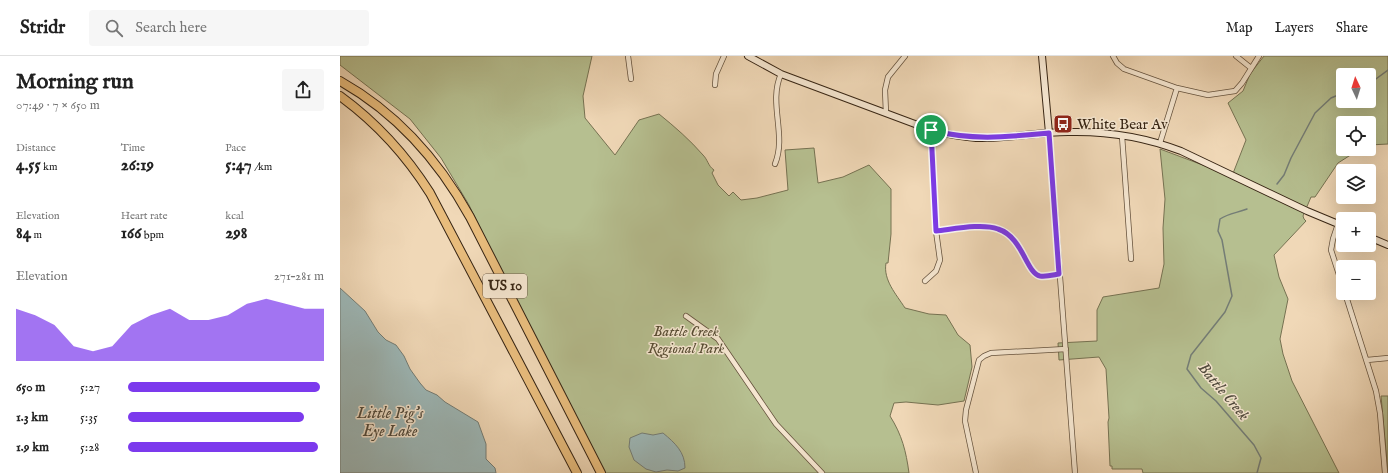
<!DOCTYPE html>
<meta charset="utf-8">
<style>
body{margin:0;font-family:"IM FELL English",serif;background:#f6f6f6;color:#222;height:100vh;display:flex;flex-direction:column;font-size:15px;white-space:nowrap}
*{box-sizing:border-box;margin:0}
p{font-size:13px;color:#767676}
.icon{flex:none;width:22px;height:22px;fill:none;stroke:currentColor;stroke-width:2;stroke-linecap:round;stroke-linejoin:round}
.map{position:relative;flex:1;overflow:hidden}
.panel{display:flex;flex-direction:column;background:#fff;width:340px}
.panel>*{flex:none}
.needle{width:26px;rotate:356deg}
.tools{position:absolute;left:996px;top:12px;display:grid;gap:8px}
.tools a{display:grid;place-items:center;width:40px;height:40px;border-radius:4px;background:#fff;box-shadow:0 4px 16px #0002;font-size:20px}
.pin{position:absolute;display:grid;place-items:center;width:34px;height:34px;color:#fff;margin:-17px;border:2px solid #fff;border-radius:50%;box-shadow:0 1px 4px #0007}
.round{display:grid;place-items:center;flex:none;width:42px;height:42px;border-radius:4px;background:#f6f6f6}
.summary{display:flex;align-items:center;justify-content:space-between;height:68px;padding:0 16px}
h1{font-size:22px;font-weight:800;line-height:30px}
.metrics{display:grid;grid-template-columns:repeat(3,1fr);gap:6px;height:68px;padding:4px 16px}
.metrics div{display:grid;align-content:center}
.metrics b{font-size:17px;font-weight:800}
.metrics small{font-size:11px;font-weight:400}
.metrics p{font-size:11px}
.chart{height:112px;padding:8px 16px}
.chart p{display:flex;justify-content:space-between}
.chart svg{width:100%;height:72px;margin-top:4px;fill:#7c3aed;opacity:.7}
ul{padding:0 16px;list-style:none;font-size:13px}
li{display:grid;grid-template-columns:64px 48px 1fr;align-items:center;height:30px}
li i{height:10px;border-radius:5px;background:#7c3aed}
header{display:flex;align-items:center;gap:24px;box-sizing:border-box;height:56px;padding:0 20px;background:#fff;border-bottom:1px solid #e0e0e0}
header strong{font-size:19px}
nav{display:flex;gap:22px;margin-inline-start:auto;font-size:14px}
.search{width:280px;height:36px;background:#f6f6f6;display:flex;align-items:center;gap:10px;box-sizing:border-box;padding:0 14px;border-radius:4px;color:#767676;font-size:15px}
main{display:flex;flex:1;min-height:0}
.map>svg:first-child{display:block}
.green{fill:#b6bf90;stroke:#767252;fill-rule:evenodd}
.water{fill:#9db8b8;stroke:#747d76}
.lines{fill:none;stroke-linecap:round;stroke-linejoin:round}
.stream{stroke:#747d76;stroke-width:1.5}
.street-casing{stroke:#65523d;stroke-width:6}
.secondary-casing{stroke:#372514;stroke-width:8}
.highway-casing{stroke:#372514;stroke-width:10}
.street{stroke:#f5e6d0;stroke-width:4.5}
.secondary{stroke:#f5e6d0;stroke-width:6}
.highway{stroke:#e8bc7c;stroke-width:8}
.route-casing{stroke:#fff;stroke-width:8}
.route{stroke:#7c3aed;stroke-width:5}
.labels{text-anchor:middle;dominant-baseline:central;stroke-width:3;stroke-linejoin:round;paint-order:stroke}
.shield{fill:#f5e6d0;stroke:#705f4c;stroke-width:1}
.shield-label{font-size:14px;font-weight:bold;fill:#372514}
.poi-label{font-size:15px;fill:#372514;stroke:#f5e6d0;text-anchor:start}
.park-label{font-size:15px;font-style:italic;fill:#574c33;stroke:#f5e6d0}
.water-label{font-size:16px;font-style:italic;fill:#504a3d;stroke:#f5e6d0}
</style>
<header>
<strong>Stridr</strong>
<div class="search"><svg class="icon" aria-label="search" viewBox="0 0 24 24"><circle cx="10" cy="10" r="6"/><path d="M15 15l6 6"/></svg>Search here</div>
<nav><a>Map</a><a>Layers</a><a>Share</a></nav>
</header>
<main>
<section class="panel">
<div class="summary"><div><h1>Morning run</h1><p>07:49 · 7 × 650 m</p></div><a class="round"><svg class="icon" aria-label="share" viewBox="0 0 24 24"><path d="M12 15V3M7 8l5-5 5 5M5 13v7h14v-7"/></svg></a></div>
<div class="metrics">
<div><p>Distance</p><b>4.55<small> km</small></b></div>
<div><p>Time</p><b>26:19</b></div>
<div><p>Pace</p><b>5:47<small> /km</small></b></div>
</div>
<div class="metrics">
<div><p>Elevation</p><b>84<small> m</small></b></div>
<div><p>Heart rate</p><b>166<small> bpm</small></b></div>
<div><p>kcal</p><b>298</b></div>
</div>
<div class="chart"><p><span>Elevation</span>271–281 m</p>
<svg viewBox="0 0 160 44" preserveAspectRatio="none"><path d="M0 44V12L10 16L20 22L30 35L40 38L50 35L60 22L70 16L80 12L90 19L100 19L110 16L120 9L130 6L140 9L150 12L160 12V44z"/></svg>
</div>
<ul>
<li><b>650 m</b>5:27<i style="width:98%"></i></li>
<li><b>1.3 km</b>5:35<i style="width:90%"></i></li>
<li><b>1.9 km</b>5:28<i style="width:97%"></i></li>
</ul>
</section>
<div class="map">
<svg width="1048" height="417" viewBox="0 0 1048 417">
<rect width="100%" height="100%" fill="#f0d8b7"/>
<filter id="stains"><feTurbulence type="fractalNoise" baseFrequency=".005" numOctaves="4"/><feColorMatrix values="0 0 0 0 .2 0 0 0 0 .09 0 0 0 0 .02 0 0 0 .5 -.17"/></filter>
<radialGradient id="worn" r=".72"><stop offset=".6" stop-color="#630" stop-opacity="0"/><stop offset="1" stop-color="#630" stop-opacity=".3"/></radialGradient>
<!-- green -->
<path class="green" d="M 0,0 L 252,0 L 243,40 L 245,62 L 275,99 L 299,64 L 319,58 C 335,71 350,84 363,99 C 368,104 368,110 374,114 L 372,117 L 378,129 L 389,140 L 393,136 L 401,144 L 417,142 L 448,134 L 445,94 L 474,92 L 478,127 L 503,121 L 529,109 L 551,133 L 551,178 L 548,207 L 546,207 C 543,224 556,238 565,252 L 589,258 L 606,259 L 618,279 L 630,289 L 632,311 L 624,345 L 598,349 L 566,346 L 554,347 L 550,360 C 562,379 566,395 569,417 L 261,417 L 199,299 L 129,149 L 101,102 L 70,63 L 0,9 Z
M 924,0 L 1048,0 L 1048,88 L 1029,89 L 1029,67 L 1003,67 L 1003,93 L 1020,93 L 998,107 L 975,141 L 971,141 L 963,160 L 964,163 L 966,165 L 934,199 L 939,221 L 948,243 L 940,283 L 943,298 L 952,325 L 999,417 L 803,417 L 802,413 L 772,413 L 772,410 L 770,410 L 768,366 L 769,362 L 766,313 L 759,301 L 719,304 L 718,287 L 757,285 L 757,254 L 763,241 L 819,232 L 824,208 L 823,172 L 825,143 L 820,93 L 892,120 L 906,84 L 888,47 L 903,35 L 910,18 ZM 1003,19 L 1029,19 L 1029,45 L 1003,45 Z
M 1041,340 L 1048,340 L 1048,416 Z"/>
<!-- water -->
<path class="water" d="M 0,232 L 25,255 L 38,276 L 46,284 L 56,289 L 64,300 L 70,313 L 80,327 L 86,334 L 97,339 L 105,346 L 138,366 L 146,388 L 146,403 L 155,412 L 156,417 L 0,417 Z
M 302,377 L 313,379 L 323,377 C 335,387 345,396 345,412 L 338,415 L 327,414 L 316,416 L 306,413 L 294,404 L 289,391 L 290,382 Z"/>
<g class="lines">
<!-- stream -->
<path class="stream" d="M 1029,28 L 1048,14
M 937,128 L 944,119 L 951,102 L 975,57 L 991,42 L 1003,37
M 907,153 C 897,157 889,157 880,163 L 878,175 L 882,184 L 892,240 L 885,256 L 851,299 L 847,313 L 861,332 L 876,345 L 914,389 L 921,402 L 917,417"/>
<!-- street casing -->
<g class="street-casing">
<path id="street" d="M 288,0 L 291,23
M 773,0 L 777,7 L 784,13 L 837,32 L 868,39 L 895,35 L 902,27 L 919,0
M 896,0 L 911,12
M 375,29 L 376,18 L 384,0
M 546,57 L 545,34 L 548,21 L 565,0
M 709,77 L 735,417
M 782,80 L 791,203
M 820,87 L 837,32
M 435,108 C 447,79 428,47 441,18
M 998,168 L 993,183 L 991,194 L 1003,231
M 596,175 C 615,173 644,167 661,174 C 682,183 688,217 700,220 C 706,221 713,219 719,218
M 585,225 L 596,215 L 600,204 L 596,175 L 591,74
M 1005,237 L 1036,335 L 1040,357 L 1045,417
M 346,260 L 378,283 L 436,368 L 482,417
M 1027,304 L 1048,302
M 636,417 L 625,365 L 626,354 L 639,304 L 644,300 L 651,297 L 726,293"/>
</g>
<!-- secondary casing -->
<g class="secondary-casing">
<path id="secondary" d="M 408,0 L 441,18 L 591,74 C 606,78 621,81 636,82 C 667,83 697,76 728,76 C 766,75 805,81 841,95 L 967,155 L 1003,170
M 702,0 L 709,77
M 1029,181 L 1048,189"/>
</g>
<!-- highway casing -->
<g class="highway-casing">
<path id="highway" d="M 0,25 C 57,57 99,105 130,161 L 261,417
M 0,40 C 37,67 66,99 90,137 L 237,417"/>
</g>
<!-- street -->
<use href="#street" class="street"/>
<!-- secondary -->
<use href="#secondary" class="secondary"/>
<!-- highway -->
<use href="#highway" class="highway"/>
</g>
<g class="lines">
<!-- route casing -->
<g class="route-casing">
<path id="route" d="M 591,74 C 632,85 667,81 709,77 L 719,218 C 713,219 706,221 700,220 C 686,217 683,181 658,173 C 642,167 614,173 596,175 Z"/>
</g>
<!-- route -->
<use href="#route" class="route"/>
</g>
<!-- icons -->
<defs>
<g id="bus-square" transform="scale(1)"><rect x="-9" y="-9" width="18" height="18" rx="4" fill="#8f2418" stroke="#f5e6d0"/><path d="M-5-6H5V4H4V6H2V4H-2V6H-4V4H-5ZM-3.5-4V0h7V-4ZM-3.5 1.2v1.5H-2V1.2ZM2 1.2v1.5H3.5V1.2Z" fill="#fff"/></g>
</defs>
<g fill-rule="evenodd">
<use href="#bus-square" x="723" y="68"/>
</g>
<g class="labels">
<!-- shield labels -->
<rect class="shield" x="143" y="218" width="44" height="24" rx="3"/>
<g class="shield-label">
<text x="165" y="230">US 10</text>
</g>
<!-- poi labels -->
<g class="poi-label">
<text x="737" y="68">White Bear Av</text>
</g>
<!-- park labels -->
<g class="park-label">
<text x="346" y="275">Battle Creek<tspan x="346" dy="17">Regional Park</tspan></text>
</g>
<!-- water labels -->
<g class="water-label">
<text transform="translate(883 336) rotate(50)">Battle Creek</text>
<text x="50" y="358">Little Pig's<tspan x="50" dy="18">Eye Lake</tspan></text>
</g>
</g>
<rect width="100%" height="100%" filter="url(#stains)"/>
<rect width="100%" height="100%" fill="url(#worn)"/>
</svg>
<div class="tools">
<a><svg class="needle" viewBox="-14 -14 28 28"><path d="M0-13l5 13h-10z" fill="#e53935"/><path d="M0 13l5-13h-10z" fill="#767676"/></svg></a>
<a><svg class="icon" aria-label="locate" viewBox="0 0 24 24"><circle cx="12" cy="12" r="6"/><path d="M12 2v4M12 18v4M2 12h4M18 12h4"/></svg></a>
<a><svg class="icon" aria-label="layers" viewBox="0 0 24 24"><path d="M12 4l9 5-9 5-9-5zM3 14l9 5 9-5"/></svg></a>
<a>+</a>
<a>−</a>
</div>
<div class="pin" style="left:591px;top:74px;background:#1e9e55"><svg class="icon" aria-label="arrive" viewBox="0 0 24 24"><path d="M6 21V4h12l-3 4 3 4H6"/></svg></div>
</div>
</main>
